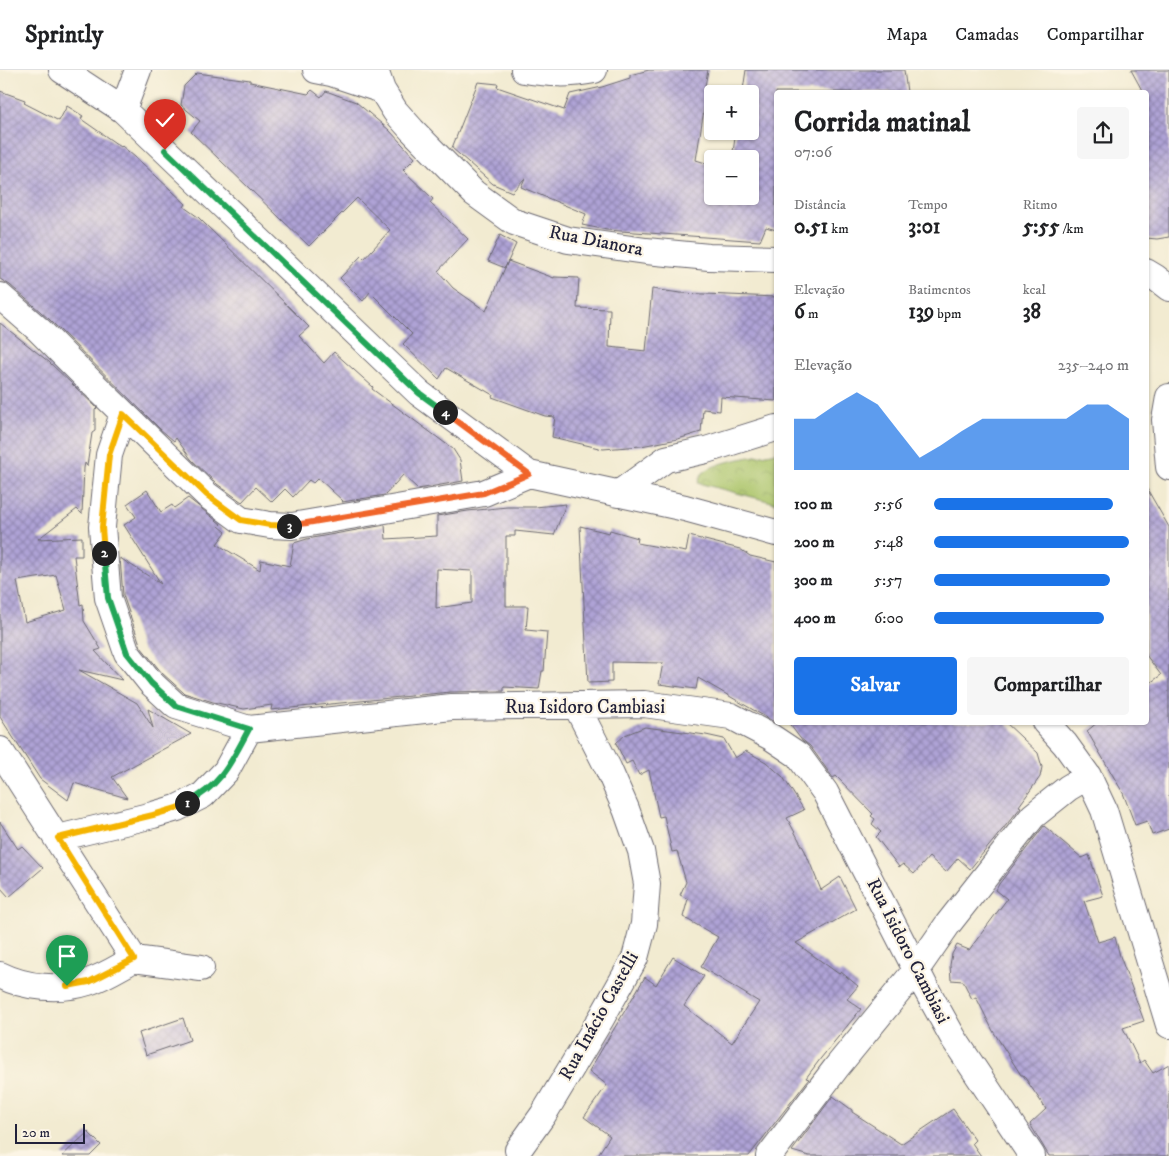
<!DOCTYPE html>
<html lang="pt">
<meta charset="utf-8">
<style>
body{margin:0;font-family:"IM FELL DW Pica",serif;background:#f6f6f6;color:#202124;height:100vh;display:flex;flex-direction:column;font-size:19px;white-space:nowrap}
*{box-sizing:border-box;margin:0}
p{font-size:16px;color:#757577}
.icon{flex:none;width:28px;height:28px;fill:none;stroke:currentColor;stroke-width:2;stroke-linecap:round;stroke-linejoin:round}
.map{position:relative;flex:1;overflow:hidden}
.details{position:absolute;left:774px;top:20px;width:375px;height:635px;display:flex;flex-direction:column;background:#fff;border-radius:5px;box-shadow:0 1px 4px #0004}
.details>*{flex:none}
.buttons{position:absolute;left:704px;top:15px;display:grid;gap:10px}
.buttons a{display:grid;place-items:center;width:55px;height:55px;border-radius:5px;background:#fff;box-shadow:0 1px 4px #0004;font-size:25px}
.scale{position:absolute;left:15px;bottom:12px;width:70px;box-sizing:border-box;padding-left:5px;border:2px solid #22223b;border-top:0;font-size:14px;line-height:18px;white-space:nowrap;color:#22223b;-webkit-text-stroke:4px #fcf5e5;paint-order:stroke}
.pin{position:absolute;display:grid;place-items:center;width:42px;height:42px;color:#fff;margin:-51px -21px;border-radius:50% 50% 50% 0;rotate:-45deg;box-shadow:0 0 5px #0007}
.pin .icon{rotate:45deg}
.km{position:absolute;width:25px;height:25px;margin:-12px;border-radius:50%;background:#222;color:#fff;font-size:14px;line-height:25px;text-align:center}
.round{display:grid;place-items:center;flex:none;width:52px;height:52px;border-radius:5px;background:#f6f6f6}
.head{display:flex;align-items:center;justify-content:space-between;height:85px;padding:0 20px}
h1{font-size:28px;font-weight:700;line-height:38px}
.stats{display:grid;grid-template-columns:repeat(3,1fr);gap:8px;height:85px;padding:5px 20px}
.stats div{display:grid;align-content:center}
.stats b{font-size:21px;font-weight:700}
.stats small{font-size:14px;font-weight:400}
.stats p{font-size:14px}
.chart{height:140px;padding:10px 20px}
.chart p{display:flex;justify-content:space-between}
.chart svg{width:100%;height:90px;margin-top:5px;fill:#1a73e8;opacity:.7}
.primary-button{display:flex;gap:10px;margin-top:auto;padding:10px 20px}
.primary-button a{flex:1;height:58px;border-radius:5px;background:#1a73e8;color:#fff;font-size:20px;font-weight:700;line-height:58px;text-align:center}
.primary-button a+a{background:#f6f6f6;color:#202124}
ul{padding:0 20px;list-style:none;font-size:16px}
li{display:grid;grid-template-columns:80px 60px 1fr;align-items:center;height:38px}
li i{height:12px;border-radius:6px;background:#1a73e8}
header{display:flex;align-items:center;gap:30px;box-sizing:border-box;height:70px;padding:0 25px;background:#fff;border-bottom:1px solid #e0e0e0}
header strong{font-size:24px}
nav{display:flex;gap:28px;margin-inline-start:auto;font-size:18px}
.map>svg:first-child{display:block}
.park{fill:url(#park-crowns);stroke:#667453}
.building{fill:url(#building-cross-hatch);fill-rule:evenodd}
.lines{fill:none;stroke-linecap:round;stroke-linejoin:round}
.minor-casing{stroke:#6b6870;stroke-width:28}
.minor{stroke:#fff;stroke-width:26}
.split-1-casing{stroke:#fff;stroke-width:10}
.split-2-casing{stroke:#fff;stroke-width:10}
.split-3-casing{stroke:#fff;stroke-width:10}
.split-4-casing{stroke:#fff;stroke-width:10}
.split-5-casing{stroke:#fff;stroke-width:10}
.split-1{stroke:#f5b400;stroke-width:6}
.split-2{stroke:#22a559;stroke-width:6}
.split-3{stroke:#f5b400;stroke-width:6}
.split-4{stroke:#f0652b;stroke-width:6}
.split-5{stroke:#22a559;stroke-width:6}
.labels{text-anchor:middle;dominant-baseline:central;stroke-width:4.5;stroke-linejoin:round;paint-order:stroke}
.street-label{font-size:19px;fill:#22223b;stroke:#fcf5e5}
</style>
<header>
<strong>Sprintly</strong>
<nav><a>Mapa</a><a>Camadas</a><a>Compartilhar</a></nav>
</header>
<div class="map">
<svg width="1169" height="1086" viewBox="0 0 1169 1086">
<defs>
<pattern id="park-crowns" width="20" height="18" patternUnits="userSpaceOnUse" patternTransform="scale(1.25)"><rect width="20" height="18" fill="#abc56b"/><path d="M2 6a3 3 0 1 1 6 0M12 15a3 3 0 1 1 6 0" fill="none" stroke="#93a95e"/></pattern>
<pattern id="building-cross-hatch" width="8" height="8" patternUnits="userSpaceOnUse" patternTransform="scale(1.25)"><rect width="8" height="8" fill="#afa3d6"/><path d="M0 0l8 8M0 8l8-8" fill="none" stroke="#8e84af"/></pattern>
</defs>
<rect width="100%" height="100%" fill="#fcf5e5"/>
<filter id="ink" filterUnits="userSpaceOnUse"><feTurbulence type="fractalNoise" baseFrequency=".02" numOctaves="2"/><feDisplacementMap in="SourceGraphic" scale="10" xChannelSelector="R" yChannelSelector="G"/><feConvolveMatrix kernelMatrix="1 2 1 2 8 2 1 2 1" color-interpolation-filters="sRGB"/></filter>
<filter id="wash" filterUnits="userSpaceOnUse"><feTurbulence type="fractalNoise" baseFrequency=".0096" numOctaves="4" result="noise"/><feDisplacementMap in="SourceGraphic" scale="20" xChannelSelector="R" yChannelSelector="G"/><feGaussianBlur stdDeviation="1.12" result="paint"/><feColorMatrix in="noise" values="0 0 0 0 0 0 0 0 0 0 0 0 0 0 0 0 0 1.4 0 .05"/><feComposite in="paint" operator="in"/></filter>
<g filter="url(#wash)">
<rect width="100%" height="100%" fill="#f2ebd1"/>
<!-- park -->
<path class="park" d="M 776,382 L 776,433 L 698,413 C 699,409 700,406 703,403 C 717,390 757,387 776,382 Z"/>
<g id="blocks">
<!-- building -->
<path class="building" d="M 649,0 L 708,0 L 705,16 L 706,27 L 696,90 L 712,95 L 712,126 L 750,126 L 750,89 L 732,89 L 736,61 L 750,61 L 750,24 L 747,24 L 747,21 L 743,20 L 746,0 L 904,0 L 907,22 L 776,22 L 776,160 L 766,157 L 760,171 L 607,160 L 582,155 L 586,144 L 521,117 L 525,108 L 512,122 L 493,114 L 452,78 L 478,12 L 498,14 L 497,17 L 564,40 L 570,24 L 602,17 L 630,8 L 630,5 Z
M 1131,0 L 1169,0 L 1169,167 L 1157,169 L 1146,168 L 1146,22 L 1143,22 Z
M 197,3 L 250,10 L 250,12 L 308,24 L 312,20 L 321,27 L 326,21 L 356,32 L 389,60 L 415,88 L 403,100 L 433,129 L 430,133 L 468,169 L 438,201 L 453,218 L 486,241 L 508,191 L 554,208 L 554,207 L 579,208 L 577,238 L 610,239 L 609,277 L 646,281 L 652,219 L 680,223 L 776,227 L 773,271 L 776,271 L 776,331 L 721,327 L 720,341 L 703,339 L 701,362 L 678,369 L 641,376 L 603,379 L 552,367 L 555,347 L 545,346 L 492,327 L 493,325 L 446,298 L 439,309 L 403,274 L 412,264 L 370,222 L 363,231 L 340,208 L 361,186 L 364,189 L 390,160 L 357,128 L 309,176 L 191,62 L 200,51 L 181,35 L 184,16 Z
M 0,21 L 25,30 L 24,33 L 59,51 L 67,36 L 83,46 L 81,49 L 121,77 L 122,76 L 142,93 L 186,134 L 184,137 L 198,147 L 309,257 L 299,266 L 324,293 L 334,282 L 373,317 L 372,319 L 453,379 L 460,390 L 463,411 L 418,419 L 403,405 L 385,425 L 342,432 L 343,431 L 318,408 L 313,413 L 309,410 L 293,427 L 285,419 L 272,432 L 256,417 L 242,432 L 217,414 L 191,389 L 176,368 L 174,371 L 160,359 L 49,249 L 10,215 L 0,209 Z
M 500,165 L 516,174 L 505,198 L 488,191 Z
M 0,253 L 49,292 L 97,338 L 95,340 L 95,361 L 92,363 L 87,396 L 85,393 L 84,398 L 82,444 L 77,439 L 38,469 L 82,467 L 82,486 L 74,486 L 80,535 L 83,534 L 84,551 L 101,579 L 95,581 L 122,610 L 79,600 L 137,633 L 153,658 L 148,639 L 191,664 L 112,707 L 127,728 L 74,713 L 68,730 L 40,709 L 0,647 ZM 56,505 L 66,540 L 25,552 L 17,511 Z
M 1146,417 L 1169,457 L 1169,759 L 1152,765 L 1147,751 L 1135,755 L 1123,723 L 1087,661 L 1098,652 L 1146,652 L 1146,616 L 1161,605 L 1146,585 Z
M 147,420 L 161,442 L 172,435 L 174,438 L 188,428 L 221,454 L 219,456 L 226,462 L 217,474 L 260,500 L 261,490 L 290,496 L 294,473 L 307,469 L 385,455 L 386,469 L 437,466 L 437,446 L 468,441 L 507,437 L 535,437 L 566,434 L 554,465 L 515,461 L 515,466 L 506,466 L 506,536 L 528,536 L 526,560 L 547,562 L 544,601 L 542,601 L 539,619 L 504,617 L 504,621 L 450,622 L 271,640 L 272,635 L 244,639 L 213,632 L 184,623 L 162,603 L 141,577 L 123,525 L 120,488 L 161,514 L 124,455 L 136,447 L 127,434 ZM 437,499 L 472,501 L 472,533 L 436,538 Z
M 580,456 L 609,463 L 610,460 L 638,468 L 637,473 L 686,482 L 689,466 L 740,479 L 750,486 L 776,492 L 776,653 L 698,608 L 696,619 L 659,614 L 663,593 L 612,592 L 612,612 L 588,613 Z
M 788,652 L 1005,652 L 1038,683 L 1042,697 L 1040,707 L 1019,736 L 1021,737 L 970,799 L 958,788 L 946,802 L 929,787 L 914,804 L 903,794 L 899,797 L 876,767 L 881,762 L 872,754 L 875,749 L 871,746 L 873,744 L 836,706 L 833,708 L 810,676 L 800,668 Z
M 645,657 L 706,665 L 724,669 L 735,688 L 746,681 L 766,692 L 783,707 L 804,740 L 787,748 L 805,781 L 821,820 L 840,807 L 856,839 L 796,873 L 839,904 L 841,902 L 858,916 L 847,929 L 861,939 L 821,988 L 806,1008 L 809,1009 L 749,1086 L 597,1086 L 610,1066 L 584,1047 L 607,1015 L 589,1001 L 645,907 L 656,915 L 673,887 L 704,906 L 684,936 L 732,973 L 759,932 L 701,897 L 718,867 L 683,847 L 688,829 L 680,825 L 686,812 L 677,781 L 672,782 L 664,746 L 659,747 L 649,700 L 639,705 L 632,691 L 626,694 L 616,673 L 625,665 Z
M 0,752 L 18,779 L 22,776 L 43,798 L 9,827 L 0,817 Z
M 1044,756 L 1082,788 L 1089,785 L 1103,826 L 1084,831 L 1098,872 L 1115,867 L 1120,886 L 1144,951 L 1123,958 L 1140,993 L 1144,990 L 1153,1003 L 1169,994 L 1169,1086 L 1049,1086 L 1030,1054 L 1046,1039 L 1023,1005 L 1021,1005 L 993,961 L 976,927 L 972,929 L 963,911 L 951,910 L 950,895 L 952,884 L 957,875 L 969,880 L 1007,829 L 996,820 L 999,814 Z
M 183,948 L 190,970 L 146,985 L 139,963 Z
M 833,1026 L 852,1040 L 852,1042 L 901,1074 L 953,1039 L 975,1070 L 972,1073 L 981,1086 L 809,1086 L 792,1081 Z
M 88,1062 L 101,1075 L 90,1086 L 62,1086 Z"/>
</g>
</g>
<g filter="url(#ink)">
<use href="#blocks" fill-opacity="0" stroke="#6b6870" stroke-width="1"/>
<g class="lines">
<!-- minor casing -->
<g class="minor-casing">
<path id="minor" d="M 62,0 L 123,40 L 419,323 L 529,404 L 685,438 L 776,463
M 316,0 L 331,3 L 382,20
M 375,0 L 382,20 L 395,41 L 412,60 L 474,123 L 514,152 L 568,170 L 646,181 L 709,187 L 776,189
M 524,0 C 550,4 569,5 594,0
M 123,40 L 138,0
M 1146,202 L 1156,208 L 1169,218
M 0,226 L 39,260 L 89,310 L 207,425 L 241,450 L 270,455 L 292,456 L 484,423 L 529,404
M 1169,327 L 1165,350 L 1169,397
M 123,344 L 109,385 L 102,457 L 108,528 L 127,583 L 151,613 L 176,636 L 249,659
M 618,424 L 666,389 L 706,380 L 776,358
M 1045,652 L 1065,674 L 1088,706 L 1104,740 L 1169,955
M 0,680 L 134,889
M 58,768 L 153,745 L 177,738 L 203,725 L 226,701 L 249,659 L 452,637 L 644,634 L 731,646 L 771,667 L 798,685 L 825,722 L 925,917 L 954,969 L 1032,1086
M 134,889 L 201,898
M 0,905 C 26,918 60,921 88,912 C 104,907 119,897 134,889
M 518,1080 L 543,1045 L 602,947 L 635,888 L 644,854 L 647,814 L 641,781 L 626,739 L 608,698 L 576,635
M 769,1086 L 836,998 L 916,900 L 948,854 L 1033,746 L 1068,718 L 1088,706"/>
</g>
<!-- minor -->
<use href="#minor" class="minor"/>
</g>
</g>
<g class="lines" filter="url(#ink)">
<!-- split-1 casing -->
<g class="split-1-casing">
<path id="split-1" d="M 67,916 L 89,912 L 134,889 L 58,768 L 153,745 L 177,738 L 187,733"/>
</g>
<!-- split-2 casing -->
<g class="split-2-casing">
<path id="split-2" d="M 104,483 L 108,528 L 127,583 L 151,613 L 176,636 L 249,659 C 231,692 222,715 187,733"/>
</g>
<!-- split-3 casing -->
<g class="split-3-casing">
<path id="split-3" d="M 104,483 L 102,457 L 109,385 L 123,344 L 207,425 L 241,450 L 270,455 L 289,456"/>
</g>
<!-- split-4 casing -->
<g class="split-4-casing">
<path id="split-4" d="M 289,456 L 484,423 L 529,404 L 445,342"/>
</g>
<!-- split-5 casing -->
<g class="split-5-casing">
<path id="split-5" d="M 165,80 L 419,323 L 445,342"/>
</g>
<!-- split-1 -->
<use href="#split-1" class="split-1"/>
<!-- split-2 -->
<use href="#split-2" class="split-2"/>
<!-- split-3 -->
<use href="#split-3" class="split-3"/>
<!-- split-4 -->
<use href="#split-4" class="split-4"/>
<!-- split-5 -->
<use href="#split-5" class="split-5"/>
</g>
<g class="labels">
<!-- street labels -->
<g class="street-label">
<text transform="translate(596 171) rotate(11)">Rua Dianora</text>
<text x="585" y="637">Rua Isidoro Cambiasi</text>
<text transform="translate(908 881) rotate(63)">Rua Isidoro Cambiasi</text>
<text transform="translate(599 946) rotate(-61)">Rua Inácio Castelli</text>
</g>
</g>
</svg>
<div class="buttons">
<a>+</a>
<a>−</a>
</div>
<div class="scale">20 m</div>
<div class="pin" style="left:67px;top:916px;background:#1e9e55"><svg class="icon" aria-label="arrive" viewBox="0 0 24 24"><path d="M6 21V4h12l-3 4 3 4H6"/></svg></div>
<div class="pin" style="left:165px;top:80px;background:#d93025"><svg class="icon" aria-label="check" viewBox="0 0 24 24"><path d="M5 12l5 5 9-10"/></svg></div>
<b class="km" style="left:187px;top:733px">1</b>
<b class="km" style="left:104px;top:483px">2</b>
<b class="km" style="left:289px;top:456px">3</b>
<b class="km" style="left:445px;top:342px">4</b>
<section class="details">
<div class="head"><div><h1>Corrida matinal</h1><p>07:06</p></div><a class="round"><svg class="icon" aria-label="share" viewBox="0 0 24 24"><path d="M12 15V3M7 8l5-5 5 5M5 13v7h14v-7"/></svg></a></div>
<div class="stats">
<div><p>Distância</p><b>0.51<small> km</small></b></div>
<div><p>Tempo</p><b>3:01</b></div>
<div><p>Ritmo</p><b>5:55<small> /km</small></b></div>
</div>
<div class="stats">
<div><p>Elevação</p><b>6<small> m</small></b></div>
<div><p>Batimentos</p><b>139<small> bpm</small></b></div>
<div><p>kcal</p><b>38</b></div>
</div>
<div class="chart"><p><span>Elevação</span>235–240 m</p>
<svg viewBox="0 0 160 44" preserveAspectRatio="none"><path d="M0 44V19L10 19L20 12L30 6L40 12L50 25L60 38L70 32L80 25L90 19L100 19L110 19L120 19L130 19L140 12L150 12L160 19V44z"/></svg>
</div>
<ul>
<li><b>100 m</b>5:56<i style="width:92%"></i></li>
<li><b>200 m</b>5:48<i style="width:100%"></i></li>
<li><b>300 m</b>5:57<i style="width:90%"></i></li>
<li><b>400 m</b>6:00<i style="width:87%"></i></li>
</ul>
<div class="primary-button"><a>Salvar</a><a>Compartilhar</a></div>
</section>
</div>
